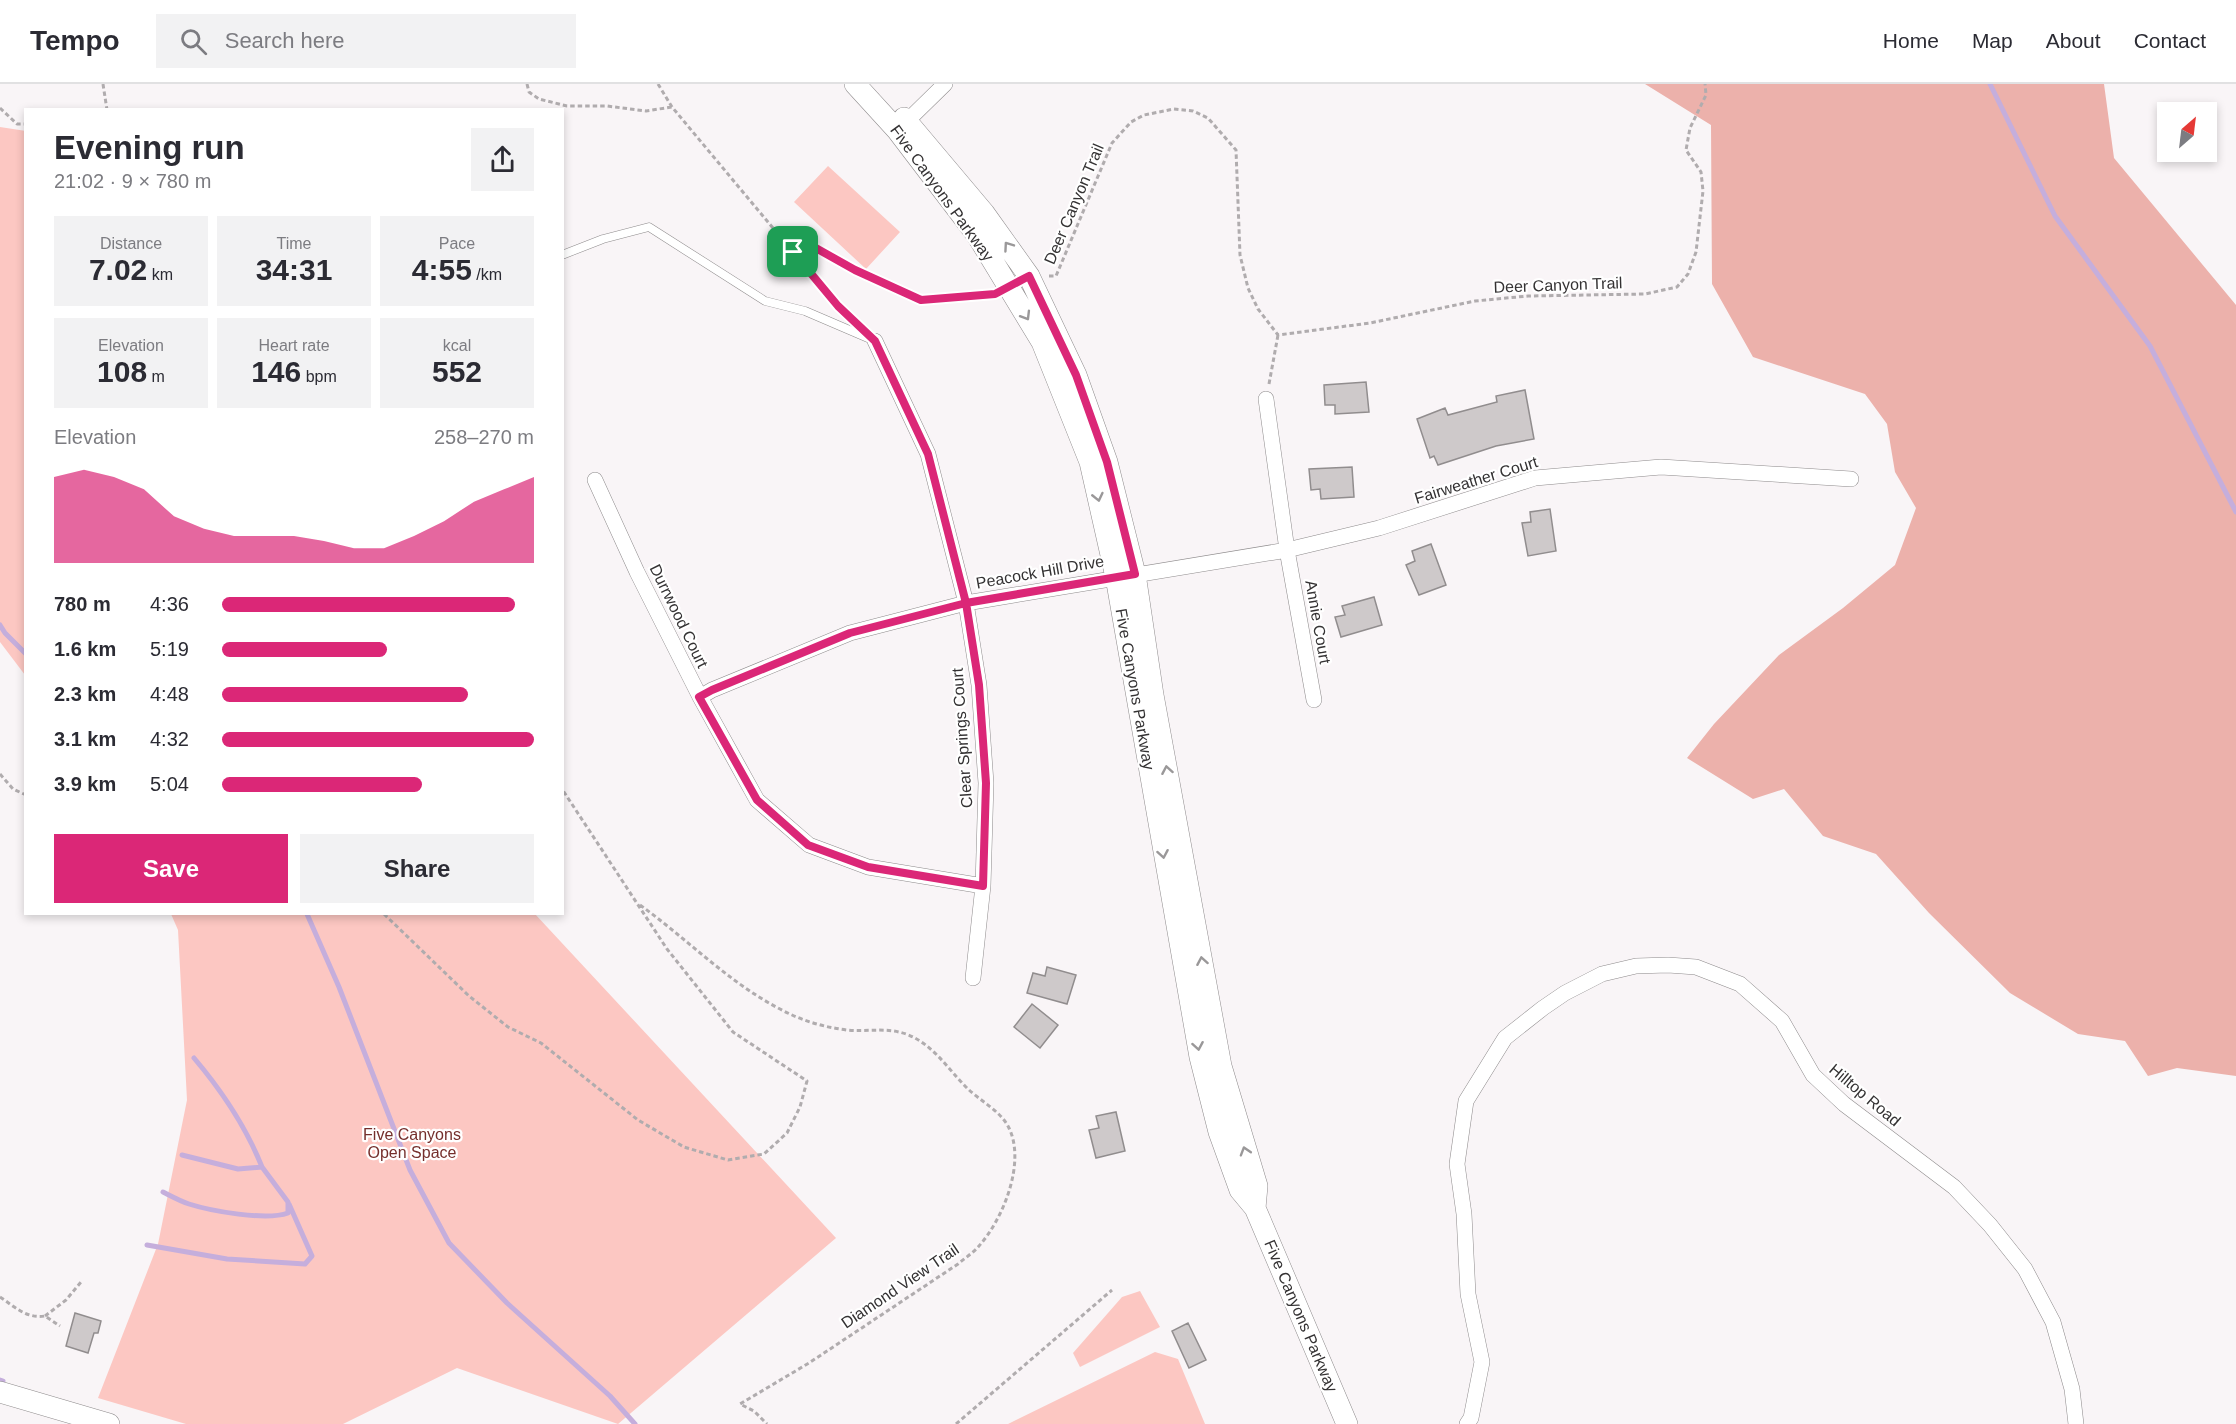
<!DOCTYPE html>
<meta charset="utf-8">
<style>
body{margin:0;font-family:Helvetica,sans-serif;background:#f2f2f3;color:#2b2b33;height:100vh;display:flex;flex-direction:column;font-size:22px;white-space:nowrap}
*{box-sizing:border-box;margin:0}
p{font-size:20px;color:#7c7c81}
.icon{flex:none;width:33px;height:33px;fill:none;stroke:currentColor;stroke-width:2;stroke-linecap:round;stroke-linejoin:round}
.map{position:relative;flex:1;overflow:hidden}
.side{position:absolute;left:24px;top:24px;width:540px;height:807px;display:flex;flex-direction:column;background:#fff;border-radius:0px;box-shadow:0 3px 9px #0003}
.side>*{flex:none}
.needle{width:39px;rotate:28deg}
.controls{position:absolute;left:2157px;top:18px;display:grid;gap:12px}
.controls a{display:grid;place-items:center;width:60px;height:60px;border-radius:0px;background:#fff;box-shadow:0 3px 9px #0003;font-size:30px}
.pin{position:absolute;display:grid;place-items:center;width:51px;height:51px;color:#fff;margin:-26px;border-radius:12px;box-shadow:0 3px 9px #0006}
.round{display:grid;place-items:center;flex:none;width:63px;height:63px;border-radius:0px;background:#f2f2f3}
.headline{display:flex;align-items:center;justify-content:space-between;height:102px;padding:0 30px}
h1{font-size:33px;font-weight:700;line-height:45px}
.stats{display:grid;grid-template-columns:repeat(3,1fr);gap:9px;height:102px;padding:6px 30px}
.stats div{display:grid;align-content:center;border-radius:0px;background:#f2f2f3;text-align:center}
.stats b{font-size:30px;font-weight:700}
.stats small{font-size:16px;font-weight:400}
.stats p{font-size:16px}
.chart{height:168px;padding:12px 30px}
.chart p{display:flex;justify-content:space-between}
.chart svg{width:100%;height:108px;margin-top:6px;fill:#db2777;opacity:.7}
.cta{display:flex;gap:12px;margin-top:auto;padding:12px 30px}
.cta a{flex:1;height:69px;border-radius:0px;background:#db2777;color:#fff;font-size:24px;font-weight:700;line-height:69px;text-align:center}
.cta a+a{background:#f2f2f3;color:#2b2b33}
ul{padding:0 30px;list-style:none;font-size:20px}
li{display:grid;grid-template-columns:96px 72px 1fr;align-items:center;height:45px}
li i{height:15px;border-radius:8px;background:#db2777}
header{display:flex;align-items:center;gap:36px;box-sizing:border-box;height:84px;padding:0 30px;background:#fff;border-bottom:2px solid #e1e1e2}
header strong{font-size:28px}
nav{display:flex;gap:33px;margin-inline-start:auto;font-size:21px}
.search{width:420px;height:54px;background:#f2f2f3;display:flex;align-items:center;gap:15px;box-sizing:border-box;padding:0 21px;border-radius:0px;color:#7c7c81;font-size:22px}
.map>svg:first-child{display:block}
.green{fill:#fcc7c2}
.forest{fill:#ecb1ab}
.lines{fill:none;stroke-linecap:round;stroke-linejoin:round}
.stream{stroke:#c5aedc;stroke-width:5}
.building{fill:#cec9ca;stroke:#918d8e;stroke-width:1.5}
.lane-casing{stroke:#8e8b8c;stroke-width:9}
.street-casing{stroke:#8e8b8c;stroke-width:16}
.secondary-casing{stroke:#8e8b8c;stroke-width:22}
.path{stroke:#b0acae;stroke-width:3;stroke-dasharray:4.5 3;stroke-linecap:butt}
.lane{stroke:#fff;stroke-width:8}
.street{stroke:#fff;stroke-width:15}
.secondary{stroke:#fff;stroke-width:21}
.oneway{stroke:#9a9899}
.route-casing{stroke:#fff;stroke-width:12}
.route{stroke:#db2777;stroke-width:8}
.labels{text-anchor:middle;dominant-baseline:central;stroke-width:4.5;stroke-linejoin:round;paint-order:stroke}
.street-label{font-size:16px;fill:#343233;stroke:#fff}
.park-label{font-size:16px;fill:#752f2c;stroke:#fff}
</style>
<header>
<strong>Tempo</strong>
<div class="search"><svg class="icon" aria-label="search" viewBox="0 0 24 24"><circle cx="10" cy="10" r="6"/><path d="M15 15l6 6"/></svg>Search here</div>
<nav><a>Home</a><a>Map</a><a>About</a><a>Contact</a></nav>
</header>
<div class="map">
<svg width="2236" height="1340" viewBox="0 0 2236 1340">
<rect width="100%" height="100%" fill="#f9f5f7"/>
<!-- green -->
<path class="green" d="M 0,43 L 26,47 L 25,591 L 0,558 Z
M 828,82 L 900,148 L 866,185 L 794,118 Z
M 171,830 L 535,830 L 836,1154 L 618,1340 L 457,1284 L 343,1340 L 186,1340 L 98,1314 L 158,1160 L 187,1016 L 178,846 Z
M 1140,1207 L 1160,1243 L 1080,1283 L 1073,1269 L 1122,1213 Z
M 1155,1268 L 1178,1275 L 1205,1340 L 1008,1340 Z"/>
<!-- forest -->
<path class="forest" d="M 1645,0 L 2104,0 L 2114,74 L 2236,221 L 2236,992 L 2177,984 L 2148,992 L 2125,957 L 2078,950 L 2010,909 L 1929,829 L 1876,770 L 1823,752 L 1784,705 L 1753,715 L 1687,674 L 1714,640 L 1779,571 L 1843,524 L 1895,481 L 1916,424 L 1895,388 L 1887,340 L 1865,310 L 1753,273 L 1712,200 L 1711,41 Z"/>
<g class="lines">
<!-- stream -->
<path class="stream" d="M 1990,0 L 2055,132 L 2150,262 L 2236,428
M 0,541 L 5,549 L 26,570
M 307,830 L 339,903 L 410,1086 L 449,1159 L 507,1219 L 610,1312 L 635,1340
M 194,974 C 222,1007 246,1043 262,1083
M 163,1108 C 171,1112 180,1117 189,1120 C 211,1127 266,1137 288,1129 L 288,1118 L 262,1083 L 238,1085 L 182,1071
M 147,1161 L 227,1175 L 305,1180 L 312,1172 L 289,1120
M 0,1296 L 3,1297"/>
</g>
<!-- building -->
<path class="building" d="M 1366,298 L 1369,328 L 1335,330 L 1335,321 L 1325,321 L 1324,301 Z
M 1525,306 L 1534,355 L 1496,362 L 1438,381 L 1434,372 L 1430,374 L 1417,335 L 1445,324 L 1448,331 L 1497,318 L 1496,312 Z
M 1352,383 L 1354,413 L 1321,415 L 1320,405 L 1311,406 L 1309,385 Z
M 1550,425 L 1556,467 L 1528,472 L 1522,439 L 1531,438 L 1530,428 Z
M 1431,460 L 1446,501 L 1419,511 L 1406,481 L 1415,477 L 1412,467 Z
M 1374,513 L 1382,541 L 1341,553 L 1335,533 L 1345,531 L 1342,522 Z
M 1047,883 L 1076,891 L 1067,920 L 1027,909 L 1033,889 L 1045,892 Z
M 1032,920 L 1058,941 L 1040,964 L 1014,943 Z
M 1116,1028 L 1125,1067 L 1096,1074 L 1089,1046 L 1099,1044 L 1096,1032 Z
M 75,1229 L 101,1237 L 98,1249 L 94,1249 L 88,1269 L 66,1262 Z
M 1188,1239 L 1206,1276 L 1189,1284 L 1172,1247 Z"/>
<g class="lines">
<!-- lane casing -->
<g class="lane-casing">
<path id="lane" d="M 562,171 L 603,155 L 649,143 L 765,217 L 805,227 L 875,257"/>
</g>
<!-- street casing -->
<g class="street-casing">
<path id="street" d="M 900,44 L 945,0
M 875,257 L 928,370 L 966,519 L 979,601 L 986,699 L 983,802 L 973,894
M 1266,315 L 1287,466 L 1314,616
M 595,396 L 637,488 L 700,613 L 757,716 L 809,761 L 868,783 L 983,802
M 700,613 L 712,606 L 850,549 L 966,519 L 1287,466 L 1379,444 L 1535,394 L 1661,383 L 1851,395
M 1467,1340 L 1471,1334 L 1482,1278 L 1468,1210 L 1464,1130 L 1457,1080 L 1466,1017 L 1505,954 L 1543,924 L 1565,909 L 1602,890 L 1636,882 L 1668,881 L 1696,883 L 1740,900 L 1782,937 L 1813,991 L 1844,1020 L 1954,1103 L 1990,1141 L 2025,1185 L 2053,1238 L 2072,1305 L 2076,1340"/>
</g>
<!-- secondary casing -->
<g class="secondary-casing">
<path id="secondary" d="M 855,0 L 897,46 L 977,151 L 1042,258 L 1090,378 L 1116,493 L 1200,973 L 1219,1048 L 1240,1106 L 1255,1124 L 1347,1340
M 904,34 L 984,129 L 1029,192 L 1076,291 L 1107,378 L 1135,490 L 1153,611 L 1221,982 L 1257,1102 L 1255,1124
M 0,1308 L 109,1340"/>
</g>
<!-- path -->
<path class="path" d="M 103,0 L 107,26
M 527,0 L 529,8 L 539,15 L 567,22 L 607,22 L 646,27 L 672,23
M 658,0 L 672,23 L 793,168 L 814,163 L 855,186 L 920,216 L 990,211
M 0,24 L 17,40 L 26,40
M 793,168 L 847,231
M 1049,192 L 1056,192 L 1112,59 L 1131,38 L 1144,31 L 1174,25 L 1193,27 L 1208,34 L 1236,66 L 1240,171 L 1248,204 L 1258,225 L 1278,251 L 1370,239 L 1475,217 L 1528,212 L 1645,210 L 1677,203 L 1688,190 L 1696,168 L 1703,107 L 1701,88 L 1686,66 L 1690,44 L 1706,11 L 1705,0
M 1269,300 L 1278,251
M 0,690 L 13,705 L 26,711
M 640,821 C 686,854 727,897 778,924 C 800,936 822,943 847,946 C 867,948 886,943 906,950 C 933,960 947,984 967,1004 C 980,1017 1001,1027 1009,1044 C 1026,1079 1003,1135 979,1162 C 973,1169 965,1174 958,1180 L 809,1279 L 740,1320 L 754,1327 L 767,1340
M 384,830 L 469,912 L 508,943 L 541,959 L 638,1036 L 684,1063 L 728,1076 L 764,1070 L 787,1049 L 800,1023 L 807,997 L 733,948 L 667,865 L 562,705
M 0,1213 C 15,1223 27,1235 45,1232 L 60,1242
M 45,1232 L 66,1216 L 81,1198
M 956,1340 L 1112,1206"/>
<!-- lane -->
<use href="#lane" class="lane"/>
<!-- street -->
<use href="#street" class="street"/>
<!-- secondary -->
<use href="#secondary" class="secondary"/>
</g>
<!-- one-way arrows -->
<defs><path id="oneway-chevron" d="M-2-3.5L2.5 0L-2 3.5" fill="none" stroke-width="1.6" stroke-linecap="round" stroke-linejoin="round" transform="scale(1.5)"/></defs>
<g class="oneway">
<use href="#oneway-chevron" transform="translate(1008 162) rotate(-125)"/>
<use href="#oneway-chevron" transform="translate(1026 232) rotate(59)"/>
<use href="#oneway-chevron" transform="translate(1098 413) rotate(77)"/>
<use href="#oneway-chevron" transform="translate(1167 686) rotate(-100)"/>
<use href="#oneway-chevron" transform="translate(1163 770) rotate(80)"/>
<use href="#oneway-chevron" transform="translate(1202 877) rotate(-100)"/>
<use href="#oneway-chevron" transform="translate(1198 962) rotate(80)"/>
<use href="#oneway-chevron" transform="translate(1245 1067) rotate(-107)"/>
</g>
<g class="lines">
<!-- route casing -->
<g class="route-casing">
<path id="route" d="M 793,168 L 838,222 L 875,257 L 928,370 L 966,519 L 979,601 L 986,699 L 983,802 L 868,783 L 808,761 L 757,716 L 699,613 L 712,606 L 850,549 L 966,519 L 1135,490 L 1107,378 L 1076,291 L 1029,192 L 995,210 L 921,216 L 855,186 L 814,163 L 793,168"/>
</g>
<!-- route -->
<use href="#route" class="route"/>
</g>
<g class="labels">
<!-- street labels -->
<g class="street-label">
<text transform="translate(942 109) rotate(54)">Five Canyons Parkway</text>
<text transform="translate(1074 120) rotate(-67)">Deer Canyon Trail</text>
<text transform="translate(1558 201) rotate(-2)">Deer Canyon Trail</text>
<text transform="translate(1476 396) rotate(-17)">Fairweather Court</text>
<text transform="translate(1040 488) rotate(-10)">Peacock Hill Drive</text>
<text transform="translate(679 532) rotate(64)">Durrwood Court</text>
<text transform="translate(1318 538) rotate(80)">Annie Court</text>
<text transform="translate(1135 605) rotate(80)">Five Canyons Parkway</text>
<text transform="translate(962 654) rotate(-94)">Clear Springs Court</text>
<text transform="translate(1865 1011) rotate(40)">Hilltop Road</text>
<text transform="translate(900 1202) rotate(-34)">Diamond View Trail</text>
<text transform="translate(1301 1232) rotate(67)">Five Canyons Parkway</text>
</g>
<!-- park labels -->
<g class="park-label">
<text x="412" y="1050">Five Canyons<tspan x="412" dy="18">Open Space</tspan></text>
</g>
</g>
</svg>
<div class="controls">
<a><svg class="needle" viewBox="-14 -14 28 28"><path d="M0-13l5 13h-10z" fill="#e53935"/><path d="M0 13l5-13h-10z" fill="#7c7c81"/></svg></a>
</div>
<div class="pin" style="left:793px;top:168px;background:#1e9e55"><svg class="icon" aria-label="arrive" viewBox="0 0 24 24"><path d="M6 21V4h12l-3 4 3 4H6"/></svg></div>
<section class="side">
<div class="headline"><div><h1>Evening run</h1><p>21:02 · 9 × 780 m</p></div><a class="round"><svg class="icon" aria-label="share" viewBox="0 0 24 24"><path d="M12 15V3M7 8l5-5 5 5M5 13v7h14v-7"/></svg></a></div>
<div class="stats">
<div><p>Distance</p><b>7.02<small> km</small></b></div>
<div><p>Time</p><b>34:31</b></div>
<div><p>Pace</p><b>4:55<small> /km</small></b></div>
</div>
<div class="stats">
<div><p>Elevation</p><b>108<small> m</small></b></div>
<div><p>Heart rate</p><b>146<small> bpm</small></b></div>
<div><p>kcal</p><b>552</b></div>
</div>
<div class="chart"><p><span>Elevation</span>258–270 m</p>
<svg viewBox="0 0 160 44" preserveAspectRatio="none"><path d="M0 44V9L10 6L20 9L30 14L40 25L50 30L60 33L70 33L80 33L90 35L100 38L110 38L120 33L130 27L140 19L150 14L160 9V44z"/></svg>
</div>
<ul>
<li><b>780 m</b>4:36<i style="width:94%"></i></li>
<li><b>1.6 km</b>5:19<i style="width:53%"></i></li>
<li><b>2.3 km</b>4:48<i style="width:79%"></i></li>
<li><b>3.1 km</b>4:32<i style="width:100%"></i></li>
<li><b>3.9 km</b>5:04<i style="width:64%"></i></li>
</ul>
<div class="cta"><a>Save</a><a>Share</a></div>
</section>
</div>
